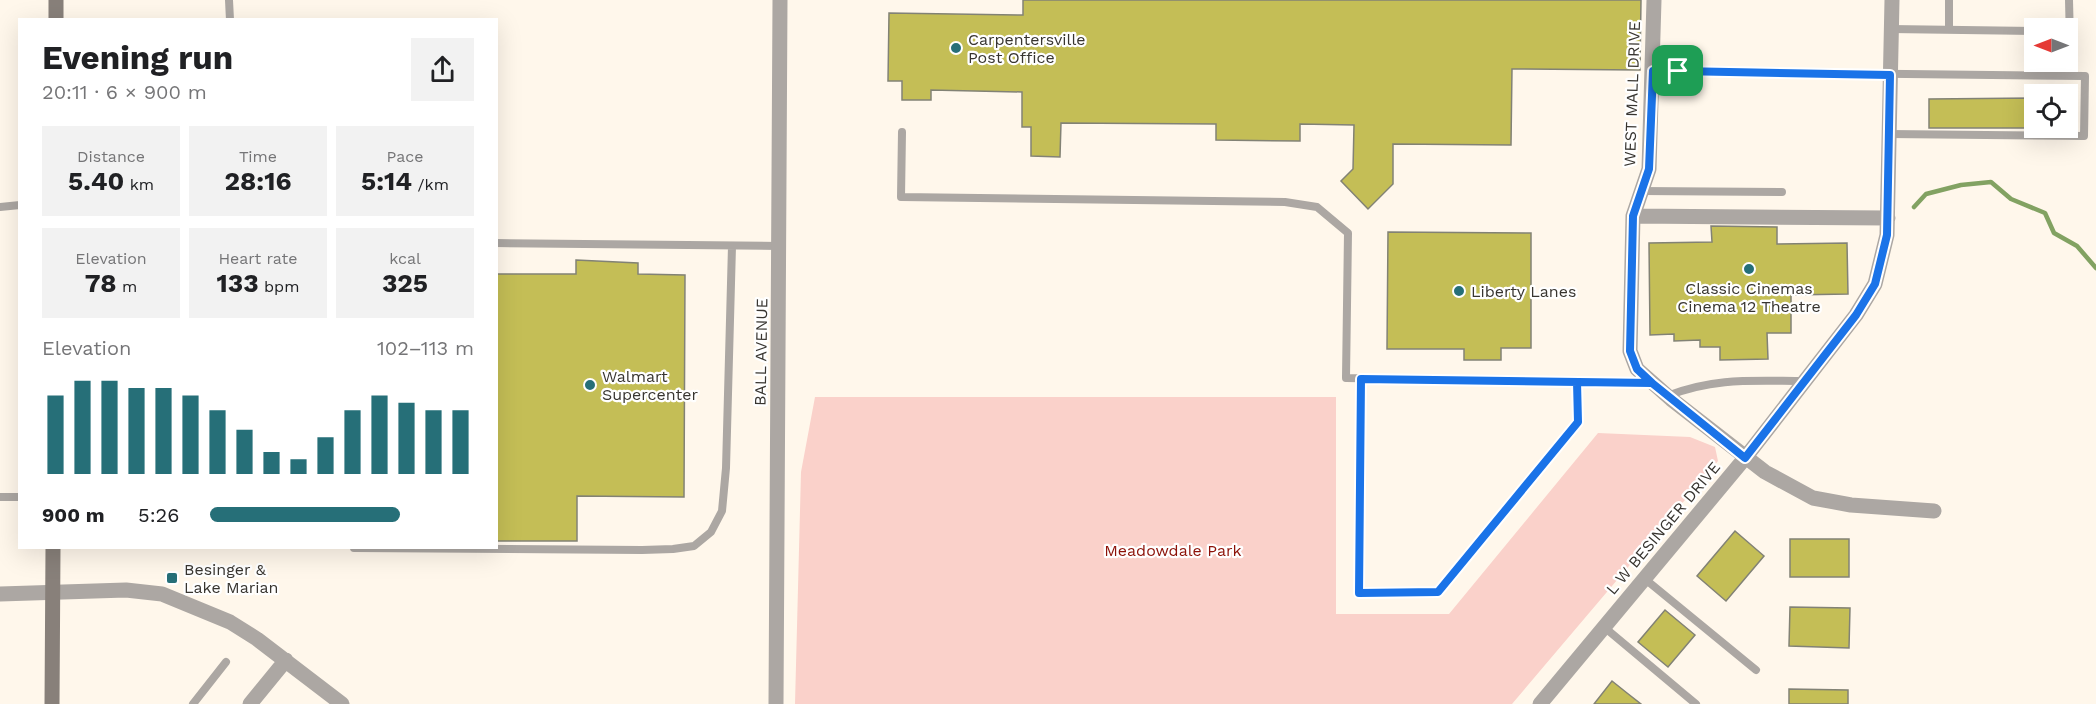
<!DOCTYPE html>
<meta charset="utf-8">
<style>
body{margin:0;font-family:"Work Sans",sans-serif;background:#f2f2f2;color:#202124;height:100vh;display:flex;flex-direction:column;font-size:22px;white-space:nowrap}
*{box-sizing:border-box;margin:0}
p{font-size:20px;color:#757577}
.icon{flex:none;width:33px;height:33px;fill:none;stroke:currentColor;stroke-width:2;stroke-linecap:round;stroke-linejoin:round}
.map{position:relative;flex:1;overflow:hidden}
.sheet{position:absolute;left:18px;top:18px;width:480px;height:531px;display:flex;flex-direction:column;background:#fff;border-radius:0px;box-shadow:0 6px 24px #0002}
.sheet>*{flex:none}
.needle{width:39px;rotate:270deg}
.tools{position:absolute;left:2024px;top:18px;display:grid;gap:12px}
.tools a{display:grid;place-items:center;width:54px;height:54px;border-radius:0px;background:#fff;box-shadow:0 6px 24px #0002;font-size:30px}
.pin{position:absolute;display:grid;place-items:center;width:51px;height:51px;color:#fff;margin:-26px;border-radius:12px;box-shadow:0 3px 9px #0006}
.round{display:grid;place-items:center;flex:none;width:63px;height:63px;border-radius:0px;background:#f2f2f2}
.head{display:flex;align-items:center;justify-content:space-between;height:102px;padding:0 24px}
h1{font-size:33px;font-weight:700;line-height:45px}
.figures{display:grid;grid-template-columns:repeat(3,1fr);gap:9px;height:102px;padding:6px 24px}
.figures div{display:grid;align-content:center;border-radius:0px;background:#f2f2f2;text-align:center}
.figures b{font-size:26px;font-weight:700}
.figures small{font-size:16px;font-weight:400}
.figures p{font-size:16px}
.chart{height:168px;padding:12px 24px}
.chart p{display:flex;justify-content:space-between}
.chart svg{width:100%;height:108px;margin-top:6px;stroke:#266f78;stroke-width:6}
ul{padding:0 24px;list-style:none;font-size:20px}
li{display:grid;grid-template-columns:96px 72px 1fr;align-items:center;height:45px}
li i{height:15px;border-radius:8px;background:#266f78}
.map>svg:first-child{display:block}
.green{fill:#fad1ca}
.lines{fill:none;stroke-linecap:round;stroke-linejoin:round}
.stream{stroke:#82a262;stroke-width:4.5}
.building{fill:#c4be56;stroke:#828275;stroke-width:1.5}
.lane{stroke:#aca7a3;stroke-width:8}
.street{stroke:#aca7a3;stroke-width:15}
.secondary{stroke:#88807a;stroke-width:15}
.route-casing{stroke:#fff;stroke-width:12}
.route{stroke:#1a73e8;stroke-width:8}
.poi-dot{fill:#266f78;stroke:#fff;stroke-width:2}
.labels{text-anchor:middle;dominant-baseline:central;stroke-width:4.5;stroke-linejoin:round;paint-order:stroke}
.poi-label{font-size:16px;fill:#383530;stroke:#fff;text-anchor:start}
.street-label{font-size:16px;fill:#383530;stroke:#fff}
.park-label{font-size:16px;fill:#8c1208;stroke:#fff}
</style>
<div class="map">
<svg width="2096" height="704" viewBox="0 0 2096 704">
<rect width="100%" height="100%" fill="#fff7eb"/>
<!-- green -->
<path class="green" d="M 815,397 L 1336,397 L 1336,614 L 1449,614 L 1598,433 L 1690,437 L 1715,447 L 1718,461 L 1512,704 L 795,704 L 801,472 Z"/>
<g class="lines">
<!-- stream -->
<path class="stream" d="M 1914,207 L 1926,194 L 1961,185 L 1991,182 L 2011,199 L 2045,213 L 2054,233 L 2077,246 L 2096,268"/>
</g>
<!-- building -->
<path class="building" d="M 1023,0 L 1641,0 L 1640,70 L 1512,69 L 1511,145 L 1393,144 L 1393,184 L 1368,209 L 1341,181 L 1353,169 L 1354,125 L 1300,124 L 1300,141 L 1216,140 L 1216,124 L 1061,123 L 1060,157 L 1031,156 L 1031,127 L 1022,127 L 1022,92 L 931,90 L 931,100 L 902,100 L 902,81 L 888,81 L 889,13 L 1023,15 Z
M 2034,98 L 2034,128 L 1929,128 L 1929,99 Z
M 1711,226 L 1777,227 L 1777,244 L 1847,243 L 1848,294 L 1791,295 L 1791,333 L 1767,333 L 1768,359 L 1720,360 L 1720,347 L 1700,347 L 1700,340 L 1674,341 L 1674,334 L 1650,335 L 1649,243 L 1712,242 Z
M 1388,232 L 1531,233 L 1531,348 L 1501,348 L 1501,360 L 1464,360 L 1464,349 L 1387,349 Z
M 576,260 L 638,263 L 638,274 L 685,275 L 684,497 L 577,496 L 577,541 L 496,541 L 496,274 L 576,274 Z
M 1735,531 L 1764,556 L 1726,601 L 1697,576 Z
M 1790,539 L 1849,539 L 1849,577 L 1790,577 Z
M 1790,607 L 1850,608 L 1849,648 L 1789,646 Z
M 1665,610 L 1695,635 L 1668,667 L 1638,642 Z
M 1612,681 L 1627,693 L 1641,704 L 1594,704 Z
M 1789,689 L 1848,690 L 1848,704 L 1789,704 Z"/>
<g class="lines">
<!-- lane -->
<path class="lane" d="M 229,0 L 230,20
M 1949,0 L 1949,30
M 1891,29 L 2034,31
M 2067,41 L 2070,41 L 2069,0
M 1653,71 L 2085,76 L 2084,136 L 1889,134
M 902,132 L 901,197 L 1285,202 L 1317,207 L 1348,233 L 1346,378 L 1651,383
M 1641,191 L 1782,192
M 0,207 L 20,205
M 496,243 L 780,246
M 1361,379 L 1359,593 L 1438,593 L 1578,422 L 1577,382
M 1667,396 C 1715,377 1754,381 1805,381
M 0,497 L 20,497
M 354,548 L 642,550 L 673,549 L 694,546 L 711,532 L 722,511 L 726,468 L 732,246
M 1645,579 L 1756,670
M 1604,627 L 1696,704
M 193,704 L 226,662"/>
<!-- street -->
<path class="street" d="M 1654,0 L 1649,169 L 1633,216 L 1630,351 L 1637,369 L 1671,399 L 1765,472 L 1813,498 L 1851,505 L 1934,511
M 1633,216 L 1888,218
M 0,594 L 126,590 L 162,594 L 230,622 L 257,639 L 342,704
M 250,704 L 286,660
M 776,704 L 780,0
M 1540,704 L 1745,458 L 1856,315 L 1875,284 L 1887,235 L 1892,0"/>
<!-- secondary -->
<path class="secondary" d="M 56,20 L 56,0
M 52,704 L 53,548"/>
</g>
<g class="lines">
<!-- route casing -->
<g class="route-casing">
<path id="route" d="M 1678,71 L 1653,71 L 1649,169 L 1633,216 L 1630,351 L 1637,369 L 1652,383 L 1361,379 L 1359,593 L 1438,592 L 1578,422 L 1577,382 L 1652,383 L 1745,458 L 1856,315 L 1875,284 L 1887,235 L 1890,75 L 1678,71"/>
</g>
<!-- route -->
<use href="#route" class="route"/>
</g>
<!-- markers -->
<g class="poi-dot">
<circle cx="956" cy="48" r="6"/>
<circle cx="1749" cy="269" r="6"/>
<circle cx="1459" cy="291" r="6"/>
<circle cx="590" cy="385" r="6"/>
<rect x="166" y="572" width="12" height="12" rx="3"/>
</g>
<g class="labels">
<!-- poi labels -->
<g class="poi-label">
<text x="968" y="39">Carpentersville<tspan x="968" dy="18">Post Office</tspan></text>
<text x="1749" y="288" text-anchor="middle">Classic Cinemas<tspan x="1749" dy="18">Cinema 12 Theatre</tspan></text>
<text x="1471" y="291">Liberty Lanes</text>
<text x="602" y="376">Walmart<tspan x="602" dy="18">Supercenter</tspan></text>
<text x="184" y="569">Besinger &amp;<tspan x="184" dy="18">Lake Marian</tspan></text>
</g>
<!-- street labels -->
<g class="street-label">
<text transform="translate(1632 94) rotate(-88)">WEST MALL DRIVE</text>
<text transform="translate(761 352) rotate(-89)">BALL AVENUE</text>
<text transform="translate(1663 528) rotate(-50)">L W BESINGER DRIVE</text>
</g>
<!-- park labels -->
<g class="park-label">
<text x="1173" y="550">Meadowdale Park</text>
</g>
</g>
</svg>
<div class="tools">
<a><svg class="needle" viewBox="-14 -14 28 28"><path d="M0-13l5 13h-10z" fill="#e53935"/><path d="M0 13l5-13h-10z" fill="#757577"/></svg></a>
<a><svg class="icon" aria-label="locate" viewBox="0 0 24 24"><circle cx="12" cy="12" r="6"/><path d="M12 2v4M12 18v4M2 12h4M18 12h4"/></svg></a>
</div>
<div class="pin" style="left:1678px;top:71px;background:#1e9e55"><svg class="icon" aria-label="arrive" viewBox="0 0 24 24"><path d="M6 21V4h12l-3 4 3 4H6"/></svg></div>
<section class="sheet">
<div class="head"><div><h1>Evening run</h1><p>20:11 · 6 × 900 m</p></div><a class="round"><svg class="icon" aria-label="share" viewBox="0 0 24 24"><path d="M12 15V3M7 8l5-5 5 5M5 13v7h14v-7"/></svg></a></div>
<div class="figures">
<div><p>Distance</p><b>5.40<small> km</small></b></div>
<div><p>Time</p><b>28:16</b></div>
<div><p>Pace</p><b>5:14<small> /km</small></b></div>
</div>
<div class="figures">
<div><p>Elevation</p><b>78<small> m</small></b></div>
<div><p>Heart rate</p><b>133<small> bpm</small></b></div>
<div><p>kcal</p><b>325</b></div>
</div>
<div class="chart"><p><span>Elevation</span>102–113 m</p>
<svg viewBox="0 0 160 44" preserveAspectRatio="none"><path d="M5 44V12M15 44V6M25 44V6M35 44V9M45 44V9M55 44V12M65 44V18M75 44V26M85 44V35M95 44V38M105 44V29M115 44V18M125 44V12M135 44V15M145 44V18M155 44V18"/></svg>
</div>
<ul>
<li><b>900 m</b>5:26<i style="width:72%"></i></li>
</ul>
</section>
</div>
